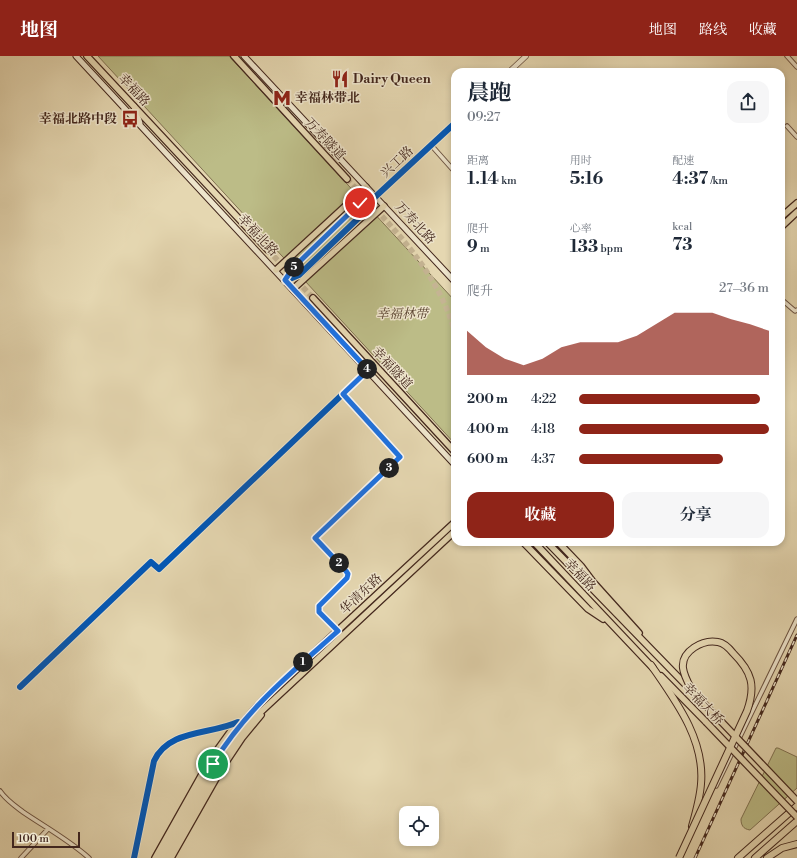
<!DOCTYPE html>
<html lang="zh">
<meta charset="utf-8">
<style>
body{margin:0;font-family:"Libre Bodoni","Noto Serif SC",serif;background:#f6f6f7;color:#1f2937;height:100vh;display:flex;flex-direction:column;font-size:15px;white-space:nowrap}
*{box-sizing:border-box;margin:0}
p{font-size:13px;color:#747a83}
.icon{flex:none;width:22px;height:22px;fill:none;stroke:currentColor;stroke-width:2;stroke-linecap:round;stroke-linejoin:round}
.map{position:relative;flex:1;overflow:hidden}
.side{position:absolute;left:451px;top:12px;width:334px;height:478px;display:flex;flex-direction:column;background:#fff;border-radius:12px;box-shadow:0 2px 6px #0003}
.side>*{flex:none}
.buttons{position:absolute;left:399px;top:750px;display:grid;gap:8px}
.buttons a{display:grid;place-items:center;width:40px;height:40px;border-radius:8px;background:#fff;box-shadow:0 2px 6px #0003;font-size:20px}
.scale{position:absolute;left:12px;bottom:10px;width:68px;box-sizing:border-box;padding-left:4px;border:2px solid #43271d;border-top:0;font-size:11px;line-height:14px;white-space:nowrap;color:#43271d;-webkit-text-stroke:3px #eee5cc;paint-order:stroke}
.pin{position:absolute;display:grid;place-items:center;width:34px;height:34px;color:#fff;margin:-17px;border:2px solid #fff;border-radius:50%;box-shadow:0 1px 4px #0007}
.km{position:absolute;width:20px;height:20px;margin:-10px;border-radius:50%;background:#222;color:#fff;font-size:11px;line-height:20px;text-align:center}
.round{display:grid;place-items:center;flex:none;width:42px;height:42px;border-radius:12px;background:#f6f6f7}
.overview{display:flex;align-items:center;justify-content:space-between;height:68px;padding:0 16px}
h1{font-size:22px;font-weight:700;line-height:30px}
.stats{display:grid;grid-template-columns:repeat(3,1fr);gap:6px;height:68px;padding:4px 16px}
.stats div{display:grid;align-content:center}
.stats b{font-size:17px;font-weight:700}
.stats small{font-size:11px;font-weight:400}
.stats p{font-size:11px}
.chart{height:112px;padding:8px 16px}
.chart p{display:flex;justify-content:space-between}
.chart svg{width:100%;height:72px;margin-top:4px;fill:#8f2418;opacity:.7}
.button{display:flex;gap:8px;margin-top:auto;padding:8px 16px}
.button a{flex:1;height:46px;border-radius:12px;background:#8f2418;color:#fff;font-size:16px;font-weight:700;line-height:46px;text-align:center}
.button a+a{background:#f6f6f7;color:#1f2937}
ul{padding:0 16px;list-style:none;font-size:13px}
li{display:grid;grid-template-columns:64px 48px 1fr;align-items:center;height:30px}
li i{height:10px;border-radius:5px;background:#8f2418}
header{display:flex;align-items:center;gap:24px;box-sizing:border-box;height:56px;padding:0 20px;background:#8f2418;color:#fff}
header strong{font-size:19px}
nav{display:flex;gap:22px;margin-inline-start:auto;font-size:14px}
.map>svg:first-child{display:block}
.green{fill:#bcbc87;stroke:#807252}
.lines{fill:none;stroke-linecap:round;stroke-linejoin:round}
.primary-tunnel{stroke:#c5b493;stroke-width:5.5;stroke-dasharray:5.5 3;stroke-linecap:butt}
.minor-casing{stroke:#6c5342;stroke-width:5.5}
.tertiary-casing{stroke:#6c5342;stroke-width:6}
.secondary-casing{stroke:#43271d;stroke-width:7}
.primary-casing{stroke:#43271d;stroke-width:8}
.trunk-casing{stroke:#43271d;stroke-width:8}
.minor{stroke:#eee5cc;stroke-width:3.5}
.tertiary{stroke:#eee5cc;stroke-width:4.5}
.secondary{stroke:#eee5cc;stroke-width:5}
.primary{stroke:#e5d7b1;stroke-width:5.5}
.trunk{stroke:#e5d7b1;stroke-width:6}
.rail-casing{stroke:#43271d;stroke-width:3}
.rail{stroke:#eee5cc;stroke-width:1.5;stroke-dasharray:4.5;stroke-linecap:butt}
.primary-bridge-casing{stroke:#43271d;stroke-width:8;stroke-linecap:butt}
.trunk-bridge-casing{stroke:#43271d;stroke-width:8;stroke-linecap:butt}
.primary-bridge{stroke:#e5d7b1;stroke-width:5.5}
.trunk-bridge{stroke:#e5d7b1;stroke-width:6}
.cycleway-casing{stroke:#eee5cc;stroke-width:8}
.cycleway{stroke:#0057b8;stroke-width:6}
.route-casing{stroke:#fff;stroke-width:8}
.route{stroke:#1a73e8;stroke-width:5}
.labels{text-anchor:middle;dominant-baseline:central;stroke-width:3;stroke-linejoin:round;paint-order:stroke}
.poi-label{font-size:13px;font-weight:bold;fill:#43271d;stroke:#eee5cc;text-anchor:start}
.street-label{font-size:13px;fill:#43271d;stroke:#eee5cc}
.park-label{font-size:13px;font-style:italic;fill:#5b4532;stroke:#eee5cc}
</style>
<header>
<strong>地图</strong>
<nav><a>地图</a><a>路线</a><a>收藏</a></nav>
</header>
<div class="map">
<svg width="797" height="802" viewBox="0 0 797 802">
<rect width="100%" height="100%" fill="#e5d7b1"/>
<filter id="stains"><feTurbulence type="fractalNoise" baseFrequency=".005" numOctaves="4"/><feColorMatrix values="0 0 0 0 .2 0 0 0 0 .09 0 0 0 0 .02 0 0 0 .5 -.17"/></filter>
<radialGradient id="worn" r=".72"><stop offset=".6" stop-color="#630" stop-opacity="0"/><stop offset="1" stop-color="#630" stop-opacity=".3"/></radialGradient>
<!-- green -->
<path class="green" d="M 98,0 L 229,0 L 455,245 L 455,388 Z
M 776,692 L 778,692 L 797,701 L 797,732 L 750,774 C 743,773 741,769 741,763 Z"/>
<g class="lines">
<!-- primary-tunnel -->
<path class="primary-tunnel" d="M 347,123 C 390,169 438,214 455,277
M 268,194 L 313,242"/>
<!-- minor casing -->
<g class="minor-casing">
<path id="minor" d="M 787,0 L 797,11
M 787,70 L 797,81
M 431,89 L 455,116
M 286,224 L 299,219 L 367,154 L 374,142
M 285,225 L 293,212 L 361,147 L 375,141
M 781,243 L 795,255 L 797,254
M 338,575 L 319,556 L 319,550 L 347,522 L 348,518 L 346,515 L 315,482 L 400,401 L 343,338
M 20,631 L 151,506 L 159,513 L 368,314
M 716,730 L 797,563
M 0,735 C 6,744 15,750 23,756 C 45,771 69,784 89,802
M 21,802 L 48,773
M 134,802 L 154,705 C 169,673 210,679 238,666"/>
</g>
<!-- tertiary casing -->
<g class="tertiary-casing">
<path id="tertiary" d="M 509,16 L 526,0
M 375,141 L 455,67"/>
</g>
<!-- secondary casing -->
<g class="secondary-casing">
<path id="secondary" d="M 76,0 L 455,409
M 244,0 L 455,226
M 134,50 L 140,67"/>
</g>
<!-- primary casing -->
<g class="primary-casing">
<path id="primary" d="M 87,0 L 268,194
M 234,0 L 347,123
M 781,161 L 797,147
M 781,171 L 797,156
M 276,214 L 366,131
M 293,233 L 384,150
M 313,242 L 455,396
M 523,486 L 588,553 L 603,563
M 534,486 L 653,612
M 547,486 L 714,658
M 558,486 L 581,510 L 593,526 L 639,577
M 661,620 L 706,666
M 155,802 L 210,704 L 233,672
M 160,802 C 192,746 220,687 266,641 L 455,466
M 166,802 C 192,756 216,706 251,665 L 455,475
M 171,802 L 222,712 L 242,682 L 261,659"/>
</g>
<!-- trunk casing -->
<g class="trunk-casing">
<path id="trunk" d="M 651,609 C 675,644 705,683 701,728 C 700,742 696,756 692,770
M 738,802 L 797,750
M 755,802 L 797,765
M 767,802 L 782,792 L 797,788"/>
</g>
<!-- minor -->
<use href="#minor" class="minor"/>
<!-- tertiary -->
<use href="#tertiary" class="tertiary"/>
<!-- secondary -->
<use href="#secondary" class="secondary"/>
<!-- primary -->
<use href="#primary" class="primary"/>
<!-- trunk -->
<use href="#trunk" class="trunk"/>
<!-- rail casing -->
<g class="rail-casing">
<path id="rail" d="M 695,802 L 797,579"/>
</g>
<!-- rail -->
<use href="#rail" class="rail"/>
<!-- primary-bridge casing -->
<g class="primary-bridge-casing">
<path id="primary-bridge" d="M 714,658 L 797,745
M 706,666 L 797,761"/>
</g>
<!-- trunk-bridge casing -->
<g class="trunk-bridge-casing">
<path id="trunk-bridge" d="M 679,802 L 747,655 C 756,630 752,616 733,597 C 729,592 724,587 718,586 C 703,583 681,595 683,612 C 684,621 690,630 694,638"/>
</g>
<!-- primary-bridge -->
<use href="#primary-bridge" class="primary-bridge"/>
<!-- trunk-bridge -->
<use href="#trunk-bridge" class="trunk-bridge"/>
<!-- cycleway casing -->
<g class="cycleway-casing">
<path id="cycleway" d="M 285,225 L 299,219 L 367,154 L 375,141 L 455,67
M 338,575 L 319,556 L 319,550 L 347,522 L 348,518 L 346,515 L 315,482 L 400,401 L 343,338
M 20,631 L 151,506 L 159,513 L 368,314
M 134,802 L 154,705 C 169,673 210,679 238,666"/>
</g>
<!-- cycleway -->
<use href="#cycleway" class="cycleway"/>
</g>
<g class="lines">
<!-- route casing -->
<g class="route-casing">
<path id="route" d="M 213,708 C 246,653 291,617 338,575 L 319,556 L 319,550 L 347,522 L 348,518 L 346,515 L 315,482 L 400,401 L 343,338 L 368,314 L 285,224 L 293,212 L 360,147"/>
</g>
<!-- route -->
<use href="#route" class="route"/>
</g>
<!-- icons -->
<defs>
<g id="restaurant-bare" transform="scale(1.38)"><path d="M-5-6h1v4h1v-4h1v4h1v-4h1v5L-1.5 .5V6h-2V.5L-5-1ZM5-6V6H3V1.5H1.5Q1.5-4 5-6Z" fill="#8f2418" stroke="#eee5cc" stroke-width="2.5" paint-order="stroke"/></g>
<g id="metro-bare" transform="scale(1.38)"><path d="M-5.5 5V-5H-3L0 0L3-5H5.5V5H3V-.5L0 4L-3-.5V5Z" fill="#8f2418" stroke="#eee5cc" stroke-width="2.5" paint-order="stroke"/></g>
<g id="bus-bare" transform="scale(1.38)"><path d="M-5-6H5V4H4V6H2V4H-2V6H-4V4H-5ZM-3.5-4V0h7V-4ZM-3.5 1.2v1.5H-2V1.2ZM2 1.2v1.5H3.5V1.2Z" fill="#8f2418" stroke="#eee5cc" stroke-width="2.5" paint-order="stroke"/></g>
</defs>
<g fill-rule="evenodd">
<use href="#restaurant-bare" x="340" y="23"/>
<use href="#metro-bare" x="282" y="42"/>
<use href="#bus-bare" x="130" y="63"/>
</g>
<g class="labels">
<!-- poi labels -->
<g class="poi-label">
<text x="353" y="23">Dairy Queen</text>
<text x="295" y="42">幸福林带北</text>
<text x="117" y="63" text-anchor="end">幸福北路中段</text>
</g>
<!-- street labels -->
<g class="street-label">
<text transform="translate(134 34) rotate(47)">幸福路</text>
<text transform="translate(325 83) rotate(47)">万寿隧道</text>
<text transform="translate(397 106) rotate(-43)">兴工路</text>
<text transform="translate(415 167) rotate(47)">万寿北路</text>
<text transform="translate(258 179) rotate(47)">幸福北路</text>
<text transform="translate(392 312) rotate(47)">幸福隧道</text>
<text transform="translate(580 519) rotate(47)">幸福路</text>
<text transform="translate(361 538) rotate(-43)">华清东路</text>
<text transform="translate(703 648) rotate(46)">幸福大桥</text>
</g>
<!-- park labels -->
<g class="park-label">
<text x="402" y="258">幸福林带</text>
</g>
</g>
<rect width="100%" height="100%" filter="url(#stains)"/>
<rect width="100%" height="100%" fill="url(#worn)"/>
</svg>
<div class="buttons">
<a><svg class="icon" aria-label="locate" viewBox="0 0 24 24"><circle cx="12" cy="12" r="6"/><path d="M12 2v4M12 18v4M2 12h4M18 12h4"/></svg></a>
</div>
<div class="scale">100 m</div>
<div class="pin" style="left:213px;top:708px;background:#1e9e55"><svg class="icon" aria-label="arrive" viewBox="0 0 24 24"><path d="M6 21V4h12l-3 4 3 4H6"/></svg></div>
<div class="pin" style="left:360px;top:147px;background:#d93025"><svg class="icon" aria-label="check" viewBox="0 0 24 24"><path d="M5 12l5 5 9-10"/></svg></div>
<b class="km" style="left:303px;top:606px">1</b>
<b class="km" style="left:339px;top:507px">2</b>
<b class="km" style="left:389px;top:412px">3</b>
<b class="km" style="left:367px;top:313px">4</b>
<b class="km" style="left:294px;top:211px">5</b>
<section class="side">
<div class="overview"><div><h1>晨跑</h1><p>09:27</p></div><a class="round"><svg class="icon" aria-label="share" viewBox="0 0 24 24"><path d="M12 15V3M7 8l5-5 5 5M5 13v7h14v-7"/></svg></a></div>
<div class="stats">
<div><p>距离</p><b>1.14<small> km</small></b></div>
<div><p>用时</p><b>5:16</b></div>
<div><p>配速</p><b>4:37<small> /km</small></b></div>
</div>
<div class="stats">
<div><p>爬升</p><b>9<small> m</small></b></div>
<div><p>心率</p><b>133<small> bpm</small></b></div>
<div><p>kcal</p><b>73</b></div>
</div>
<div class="chart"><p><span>爬升</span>27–36 m</p>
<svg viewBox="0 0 160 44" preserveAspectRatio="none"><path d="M0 44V17L10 27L20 34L30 38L40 34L50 27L60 24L70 24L80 24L90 20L100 13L110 6L120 6L130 6L140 10L150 13L160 17V44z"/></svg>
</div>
<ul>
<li><b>200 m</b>4:22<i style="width:95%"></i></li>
<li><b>400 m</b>4:18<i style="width:100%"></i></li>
<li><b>600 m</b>4:37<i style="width:76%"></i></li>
</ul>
<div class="button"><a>收藏</a><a>分享</a></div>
</section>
</div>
